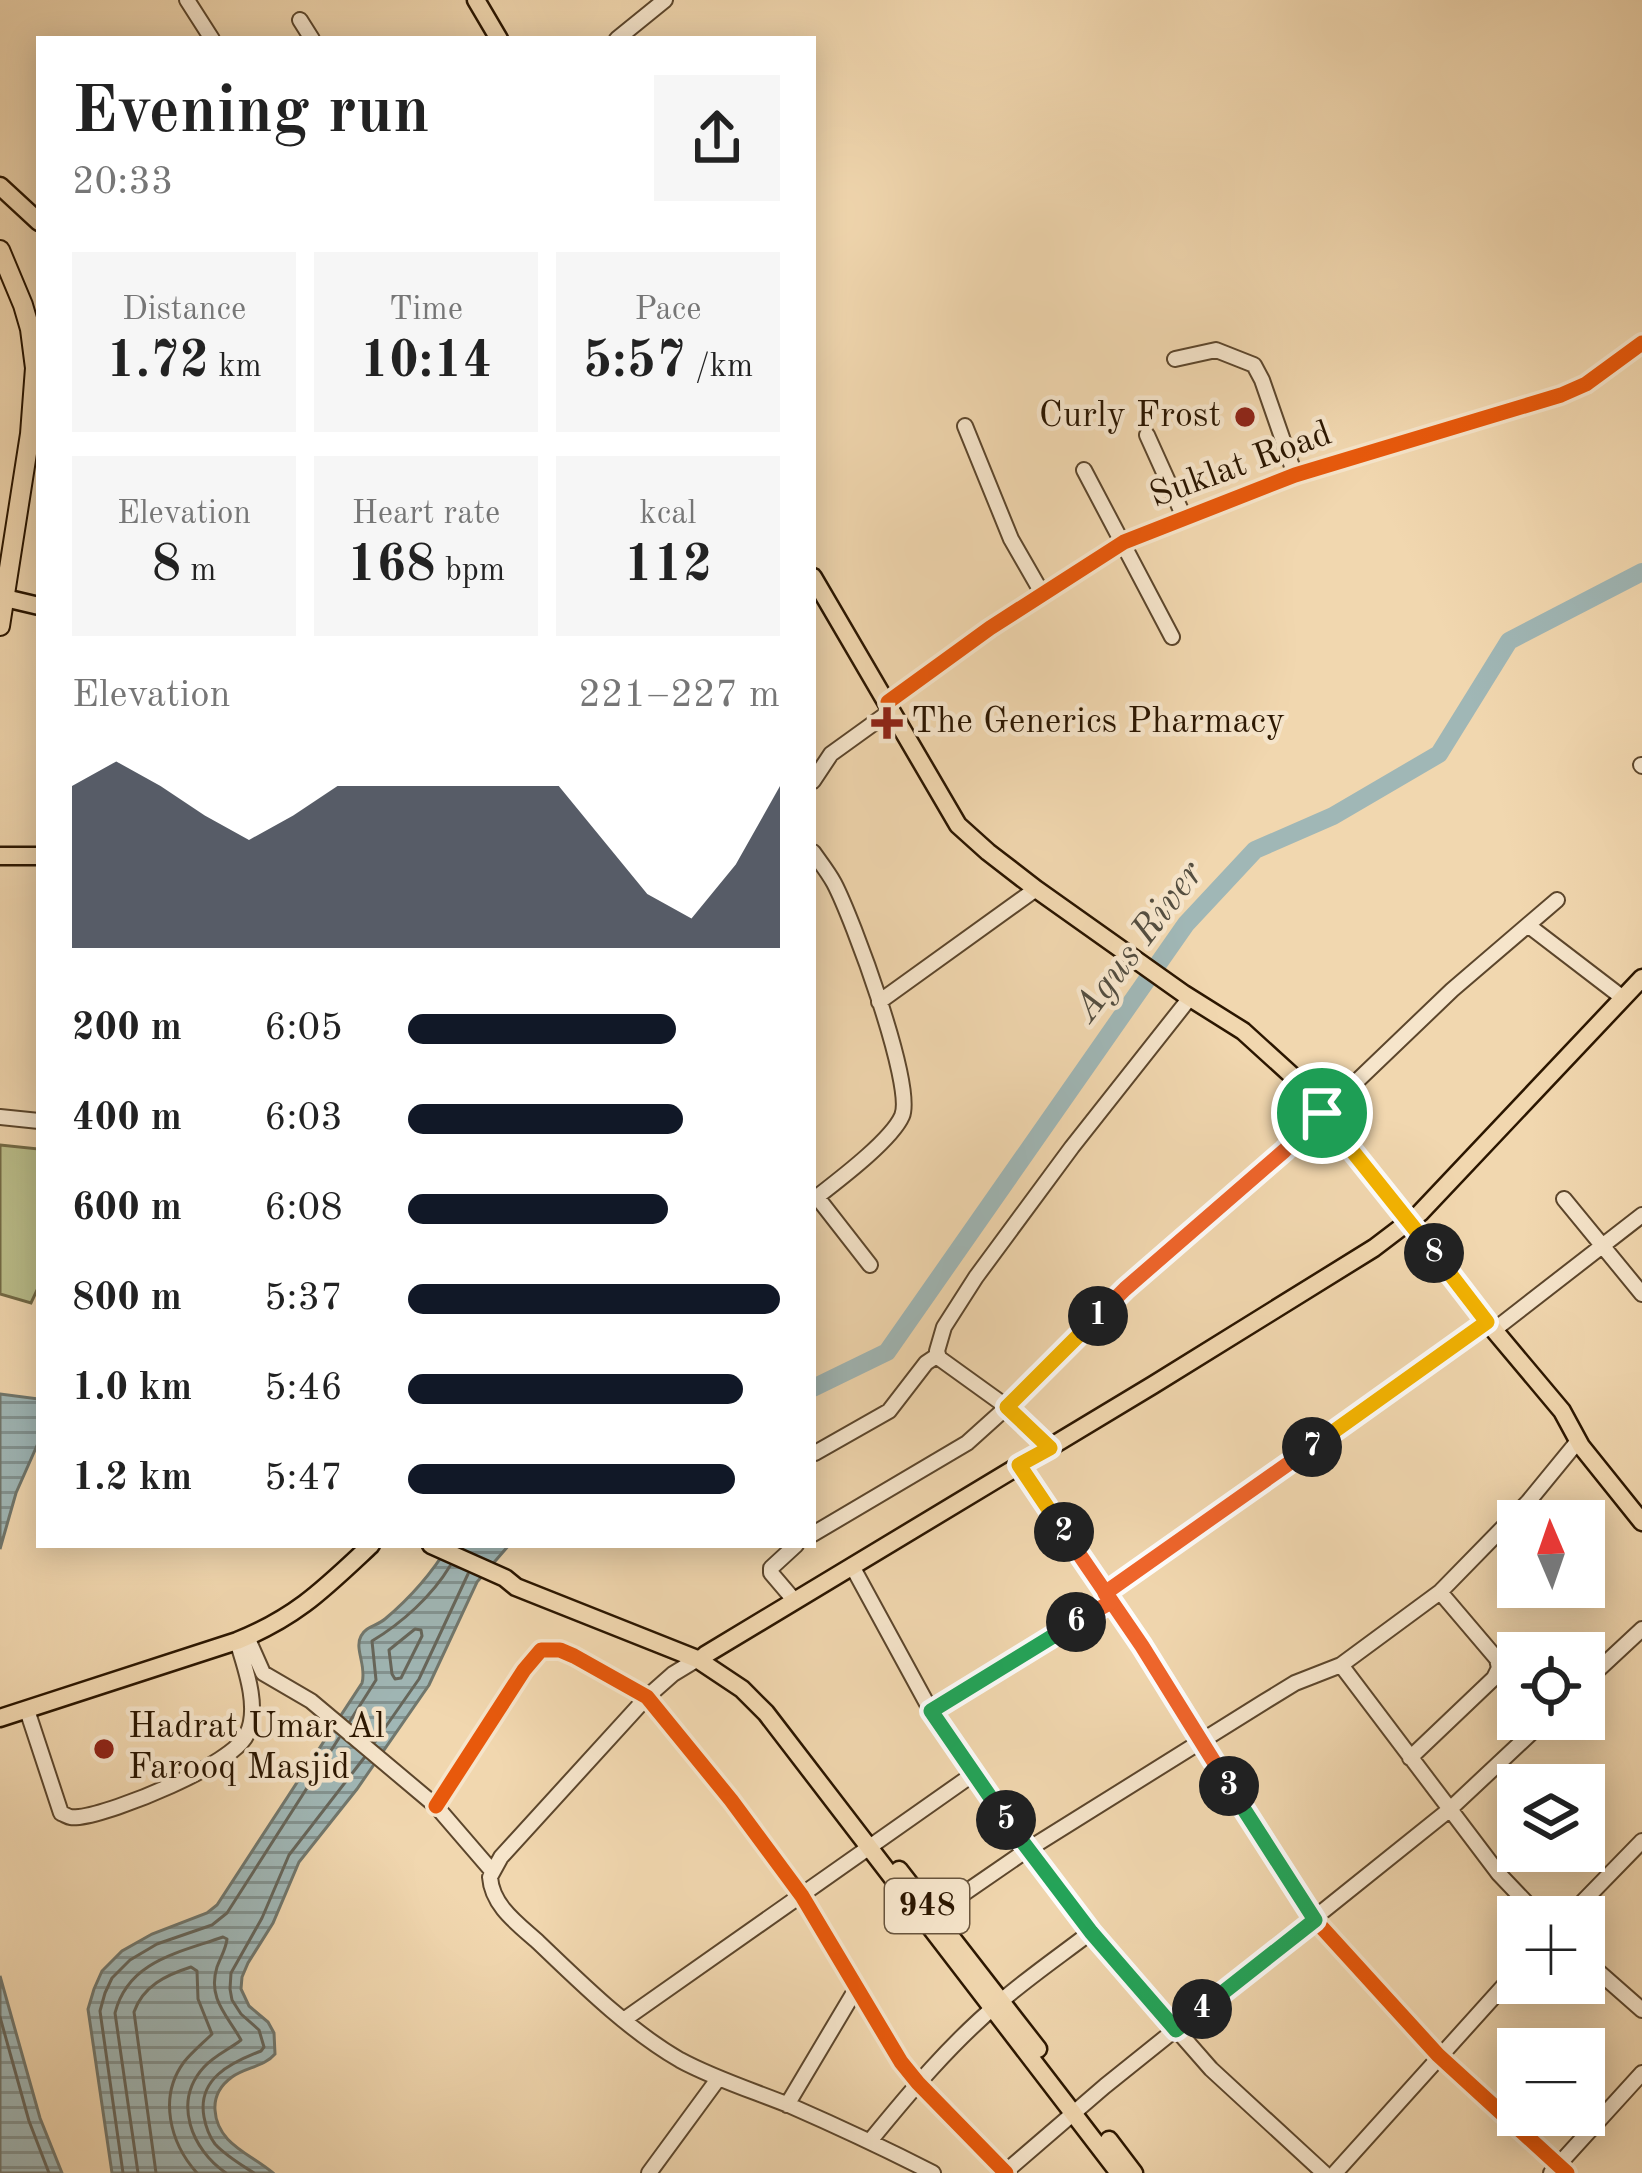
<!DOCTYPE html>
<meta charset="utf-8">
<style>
body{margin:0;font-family:"Old Standard TT",serif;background:#f6f6f6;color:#222;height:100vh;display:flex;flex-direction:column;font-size:45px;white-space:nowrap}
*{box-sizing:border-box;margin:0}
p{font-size:39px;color:#767676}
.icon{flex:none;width:66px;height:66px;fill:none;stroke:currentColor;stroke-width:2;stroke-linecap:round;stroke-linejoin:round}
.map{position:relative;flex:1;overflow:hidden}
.details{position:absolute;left:36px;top:36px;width:780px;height:1512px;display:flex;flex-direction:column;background:#fff;border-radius:0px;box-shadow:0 6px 30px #0003}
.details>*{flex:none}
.needle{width:78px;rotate:358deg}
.buttons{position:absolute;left:1497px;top:1500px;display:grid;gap:24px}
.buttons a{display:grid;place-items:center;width:108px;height:108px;border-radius:0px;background:#fff;box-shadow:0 6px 30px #0003;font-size:60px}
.pin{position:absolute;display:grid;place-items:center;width:102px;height:102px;color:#fff;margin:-51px;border:6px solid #fff;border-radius:50%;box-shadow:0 3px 12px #0007}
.km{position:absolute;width:60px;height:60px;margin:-30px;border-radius:50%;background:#222;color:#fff;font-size:33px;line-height:60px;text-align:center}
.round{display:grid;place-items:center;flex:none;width:126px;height:126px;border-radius:0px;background:#f6f6f6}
.head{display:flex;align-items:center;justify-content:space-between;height:204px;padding:0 36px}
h1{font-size:66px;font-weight:700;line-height:90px}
.metrics{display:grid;grid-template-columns:repeat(3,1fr);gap:18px;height:204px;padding:12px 36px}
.metrics div{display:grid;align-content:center;border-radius:0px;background:#f6f6f6;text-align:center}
.metrics b{font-size:51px;font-weight:700}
.metrics small{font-size:33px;font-weight:400}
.metrics p{font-size:33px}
.chart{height:336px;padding:24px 36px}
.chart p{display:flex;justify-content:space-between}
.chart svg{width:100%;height:216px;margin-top:12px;fill:#111827;opacity:.7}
ul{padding:0 36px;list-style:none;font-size:39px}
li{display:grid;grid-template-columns:192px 144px 1fr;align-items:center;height:90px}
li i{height:30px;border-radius:15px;background:#111827}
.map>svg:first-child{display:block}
.green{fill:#bbbe8a;stroke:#736a45;stroke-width:3}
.water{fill:url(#water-rules);stroke:#71776d;stroke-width:3}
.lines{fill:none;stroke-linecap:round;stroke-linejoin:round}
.shore{stroke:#66665b;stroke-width:3}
.river{stroke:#a0b7b6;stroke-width:18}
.minor-casing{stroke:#5c462c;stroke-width:18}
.major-casing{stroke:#2b1600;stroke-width:21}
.highway-casing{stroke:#2b1600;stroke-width:22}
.minor{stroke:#f6e5cb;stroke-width:14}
.major{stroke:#f1d7af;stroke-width:16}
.highway{stroke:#f1d7af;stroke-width:18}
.cycleway-casing{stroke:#f6e5cb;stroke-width:22}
.cycleway{stroke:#e8590c;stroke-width:15}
.split-1-casing{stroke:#fff;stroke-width:24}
.split-2-casing{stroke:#fff;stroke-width:24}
.split-3-casing{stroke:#fff;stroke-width:24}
.split-4-casing{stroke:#fff;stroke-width:24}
.split-5-casing{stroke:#fff;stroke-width:24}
.split-6-casing{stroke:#fff;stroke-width:24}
.split-7-casing{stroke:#fff;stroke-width:24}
.split-8-casing{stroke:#fff;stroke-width:24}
.split-9-casing{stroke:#fff;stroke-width:24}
.split-1{stroke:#f0652b;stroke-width:15}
.split-2{stroke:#f5b400;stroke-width:15}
.split-3{stroke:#f0652b;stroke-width:15}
.split-4{stroke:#22a559;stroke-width:15}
.split-5{stroke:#22a559;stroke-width:15}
.split-6{stroke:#22a559;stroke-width:15}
.split-7{stroke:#f0652b;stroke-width:15}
.split-8{stroke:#f5b400;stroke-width:15}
.split-9{stroke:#f5b400;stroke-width:15}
.poi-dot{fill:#8f2418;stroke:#f6e5cb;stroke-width:4.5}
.labels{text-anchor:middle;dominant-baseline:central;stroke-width:9;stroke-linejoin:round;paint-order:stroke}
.shield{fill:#f6e5cb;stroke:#68543d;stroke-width:3}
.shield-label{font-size:33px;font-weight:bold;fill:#2b1600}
.poi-label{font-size:36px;fill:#2b1600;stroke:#f6e5cb;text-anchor:start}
.street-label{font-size:36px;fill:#2b1600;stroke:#f6e5cb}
.water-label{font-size:39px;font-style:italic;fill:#544e40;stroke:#f6e5cb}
</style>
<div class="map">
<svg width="1642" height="2173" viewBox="0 0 1642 2173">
<defs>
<pattern id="water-rules" width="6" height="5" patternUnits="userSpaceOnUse" patternTransform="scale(3)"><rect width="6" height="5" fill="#a0b7b6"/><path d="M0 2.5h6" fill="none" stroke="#839492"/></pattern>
</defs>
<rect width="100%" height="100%" fill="#f1d7af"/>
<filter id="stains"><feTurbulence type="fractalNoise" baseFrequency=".00167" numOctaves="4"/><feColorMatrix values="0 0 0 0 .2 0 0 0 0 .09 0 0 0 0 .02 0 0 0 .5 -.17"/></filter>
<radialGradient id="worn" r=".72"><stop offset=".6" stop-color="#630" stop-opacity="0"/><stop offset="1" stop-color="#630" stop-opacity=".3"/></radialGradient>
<!-- green -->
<path class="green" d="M 0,1145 L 39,1149 L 39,1286 L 31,1303 L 0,1294 Z"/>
<!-- water -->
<path class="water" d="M 0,1394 L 39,1399 L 39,1441 L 16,1493 L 0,1549 Z
M 449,1545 L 509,1545 L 477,1582 L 429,1685 L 357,1789 L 299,1862 L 273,1923 L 248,1963 L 242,1977 L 241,1989 L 249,2006 L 268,2022 L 274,2033 L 275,2054 C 264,2067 246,2067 232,2077 C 221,2085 214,2096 215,2110 C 217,2144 251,2154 273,2173 L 112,2173 L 88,2009 L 94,1989 L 102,1971 L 122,1951 L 152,1934 L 207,1913 L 217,1905 L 362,1683 C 367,1666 354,1649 361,1636 C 366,1626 377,1626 385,1619 C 410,1598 432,1573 449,1545 Z
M 0,1976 L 40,2118 L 62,2173 L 0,2173 Z"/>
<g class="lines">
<!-- shore -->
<path class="shore" d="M 415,1629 L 421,1630 L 422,1636 L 401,1678 L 395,1679 L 392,1674 L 389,1650 Z
M 350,1721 L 376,1680 L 372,1641 C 402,1623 432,1596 450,1566
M 375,1742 L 419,1679 L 468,1574
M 0,2017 L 29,2121 L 49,2173
M 123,2173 L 100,2011 L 105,1993 L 112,1978 L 130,1960 L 157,1944 L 212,1925 L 227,1913 L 339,1738
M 138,2173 L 115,2013 C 128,1961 178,1953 223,1937 L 227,1939 C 226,1949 221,1956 217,1967 C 207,1999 228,2016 241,2040 C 230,2049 215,2055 204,2067 C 172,2102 192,2150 226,2173
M 156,2173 L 134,2012 C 143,1986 166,1975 191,1967 L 197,1971 L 198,1999 L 212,2034 C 203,2043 192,2052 184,2062 C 158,2097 170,2143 197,2173
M 254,2173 C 240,2164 226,2156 215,2144 C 209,2136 206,2128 204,2117 C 197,2079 230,2063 261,2051 L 264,2047 L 259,2030 L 241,2014 L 232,2000 L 230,1989 L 231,1973 L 262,1918 L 289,1855 L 364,1758"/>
<!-- river -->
<path class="river" d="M 813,1388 L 887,1352 L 1186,924 L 1255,850 L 1333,816 L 1439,754 L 1509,641 L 1642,572"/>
<!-- minor casing -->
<g class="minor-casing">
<path id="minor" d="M 187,0 L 212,39
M 300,20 L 312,39
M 617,39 L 665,0
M 1175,359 L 1216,350 L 1254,365 L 1262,380 L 1295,475
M 965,426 L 1011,539 L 1042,593
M 1147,435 L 1184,517
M 1084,470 L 1172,637
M 888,702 L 990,628 L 1124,542 L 1295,475 L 1561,395 L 1586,384 L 1642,343
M 1641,765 L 1642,766
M 813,781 L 831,754 L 892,710
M 813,852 C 820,862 828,872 834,883 C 852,917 915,1086 902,1116 C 891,1141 836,1182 813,1200
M 1529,926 L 1623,998
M 879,1002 L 1036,889
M 0,1117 L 39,1121
M 817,1197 L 870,1265
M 1564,1199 L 1642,1294
M 1494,1330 L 1642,1215
M 1050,1448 L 1007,1407 L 1125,1289 L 1284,1151 L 1452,990 L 1557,900
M 815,1453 L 889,1411 L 926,1363 L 938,1355
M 1019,1465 L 1142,1645 L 1315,1920 L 1438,2055 L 1567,2173
M 813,1534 L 967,1443 L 1007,1407 L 939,1358 L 937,1351 L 944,1327 L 976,1277 L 1072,1147 L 1185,1004
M 852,1566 L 931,1711 L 972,1775 L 1091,1932 L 1211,2069 L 1324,2173
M 1105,1593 L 1488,1322
M 794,1600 L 771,1573 L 771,1568 L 796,1545
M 247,1637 L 263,1673 L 311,1701 L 436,1806 L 492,1871
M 701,1657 L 673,1674 L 647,1697 L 501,1857 L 490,1877 C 492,1906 518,1924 538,1942 C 581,1983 628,2030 680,2060 C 715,2079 754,2091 791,2106 C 839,2127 886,2149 933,2173
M 1341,1665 L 1499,1874 L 1540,1917
M 1584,1683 L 1642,1629
M 27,1710 L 61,1813 C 70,1817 69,1818 79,1817 C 114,1813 233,1765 247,1734 C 260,1708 245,1667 237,1641
M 931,1711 L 1110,1602
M 1410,1758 L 1494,1678 L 1499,1668 L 1497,1659 L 1440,1592
M 436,1806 L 524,1670 L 541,1650 L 560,1650 L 574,1656 L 647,1697 L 731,1800 L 802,1896 L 901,2062 L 918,2083 L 1006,2173
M 934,1914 L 1027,1850 L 1264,1702 L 1295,1683 L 1341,1665 L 1440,1592 L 1528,1502 L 1578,1441
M 1568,1917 L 1642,1841
M 1584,1959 L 1642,2010
M 625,2019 L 972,1775
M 787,2105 L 856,1989
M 870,2141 C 910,2092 951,2043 1000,2002 C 1029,1977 1061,1955 1091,1932
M 649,2173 L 718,2079
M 1004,2173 L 1105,2086 L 1449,1810 L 1546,1719
M 1335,2173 L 1518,1970
M 1551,2173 L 1642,2073"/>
</g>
<!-- major casing -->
<g class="major-casing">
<path id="major" d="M 476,0 L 499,39
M 0,186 L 39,222
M 813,577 L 958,825 L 988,852 L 1036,889 L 1184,994 L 1243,1031 L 1298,1081 L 1494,1330 L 1562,1411 L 1581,1446 L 1642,1522
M 5,598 L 39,606
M 0,856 L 39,856
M 431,1545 L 505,1578 L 516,1587 L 697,1659 L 742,1689 L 766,1713 L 1119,2173
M 705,1655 L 1153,1385 L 1374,1248 L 1420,1213 L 1642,978
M 0,1718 L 237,1641 C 297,1617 325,1588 371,1545
M 899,1870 L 1038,2049
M 1109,2140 L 1134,2173"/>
</g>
<!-- highway casing -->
<g class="highway-casing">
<path id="highway" d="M 0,250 L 23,305 L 30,329 L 35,368 L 30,434 L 0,626"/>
</g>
<!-- minor -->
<use href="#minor" class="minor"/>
<!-- major -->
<use href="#major" class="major"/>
<!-- highway -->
<use href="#highway" class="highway"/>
<!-- cycleway casing -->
<g class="cycleway-casing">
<path id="cycleway" d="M 888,702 L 990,628 L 1124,542 L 1295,475 L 1561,395 L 1586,384 L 1642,343
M 1019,1465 L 1142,1645 L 1315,1920 L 1438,2055 L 1567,2173
M 436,1806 L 524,1670 L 541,1650 L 560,1650 L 574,1656 L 647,1697 L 731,1800 L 802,1896 L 901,2062 L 918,2083 L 1006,2173"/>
</g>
<!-- cycleway -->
<use href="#cycleway" class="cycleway"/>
</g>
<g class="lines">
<!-- split-1 casing -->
<g class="split-1-casing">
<path id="split-1" d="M 1098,1316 L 1125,1289 L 1284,1151 L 1322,1113"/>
</g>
<!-- split-2 casing -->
<g class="split-2-casing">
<path id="split-2" d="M 1064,1532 L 1019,1465 L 1050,1448 L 1007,1407 L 1098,1316"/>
</g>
<!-- split-3 casing -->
<g class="split-3-casing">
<path id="split-3" d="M 1064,1532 L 1142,1646 L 1229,1786"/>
</g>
<!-- split-4 casing -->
<g class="split-4-casing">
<path id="split-4" d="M 1202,2009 L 1315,1920 L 1229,1786"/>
</g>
<!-- split-5 casing -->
<g class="split-5-casing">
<path id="split-5" d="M 1006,1820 L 1091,1932 L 1176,2030 L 1202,2009"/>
</g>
<!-- split-6 casing -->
<g class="split-6-casing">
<path id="split-6" d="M 1006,1820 L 931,1711 L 1076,1622"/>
</g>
<!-- split-7 casing -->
<g class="split-7-casing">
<path id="split-7" d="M 1076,1622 L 1111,1602 L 1105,1593 L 1312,1447"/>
</g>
<!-- split-8 casing -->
<g class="split-8-casing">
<path id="split-8" d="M 1312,1447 L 1487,1322 L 1434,1253"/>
</g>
<!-- split-9 casing -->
<g class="split-9-casing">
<path id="split-9" d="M 1322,1113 L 1434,1253"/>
</g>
<!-- split-1 -->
<use href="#split-1" class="split-1"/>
<!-- split-2 -->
<use href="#split-2" class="split-2"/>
<!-- split-3 -->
<use href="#split-3" class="split-3"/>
<!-- split-4 -->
<use href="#split-4" class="split-4"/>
<!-- split-5 -->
<use href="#split-5" class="split-5"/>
<!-- split-6 -->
<use href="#split-6" class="split-6"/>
<!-- split-7 -->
<use href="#split-7" class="split-7"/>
<!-- split-8 -->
<use href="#split-8" class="split-8"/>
<!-- split-9 -->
<use href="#split-9" class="split-9"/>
</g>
<!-- markers -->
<g class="poi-dot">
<circle cx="1245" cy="417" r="12"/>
<path d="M881 705h12v12h12v12h-12v12h-12v-12h-12v-12h12z"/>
<circle cx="104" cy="1749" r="12"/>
</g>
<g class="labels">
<!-- shield labels -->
<rect class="shield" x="885" y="1879" width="84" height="54" rx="9"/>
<g class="shield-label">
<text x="927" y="1906">948</text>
</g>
<!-- poi labels -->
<g class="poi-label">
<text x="1221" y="417" text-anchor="end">Curly Frost</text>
<text x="911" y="723">The Generics Pharmacy</text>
<text x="128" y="1728">Hadrat Umar Al<tspan x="128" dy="41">Farooq Masjid</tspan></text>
</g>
<!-- street labels -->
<g class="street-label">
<text transform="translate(1241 466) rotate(-20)">Suklat Road</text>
</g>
<!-- water labels -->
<g class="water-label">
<text transform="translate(1139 942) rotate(-53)">Agus River</text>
</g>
</g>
<rect width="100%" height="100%" filter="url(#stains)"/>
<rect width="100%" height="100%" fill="url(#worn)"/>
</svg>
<div class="buttons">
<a><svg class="needle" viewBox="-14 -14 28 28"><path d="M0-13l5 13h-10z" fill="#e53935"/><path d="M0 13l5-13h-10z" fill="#767676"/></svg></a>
<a><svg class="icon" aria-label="locate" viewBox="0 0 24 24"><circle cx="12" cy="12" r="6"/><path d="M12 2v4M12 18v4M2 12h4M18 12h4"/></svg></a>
<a><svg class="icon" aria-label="layers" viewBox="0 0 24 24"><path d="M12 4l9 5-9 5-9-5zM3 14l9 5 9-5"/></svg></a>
<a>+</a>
<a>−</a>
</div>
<div class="pin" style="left:1322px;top:1113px;background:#1e9e55"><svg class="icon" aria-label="arrive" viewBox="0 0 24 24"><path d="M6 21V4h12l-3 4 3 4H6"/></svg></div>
<b class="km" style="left:1098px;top:1316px">1</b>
<b class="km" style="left:1064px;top:1532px">2</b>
<b class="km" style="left:1229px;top:1786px">3</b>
<b class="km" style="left:1202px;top:2009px">4</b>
<b class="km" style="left:1006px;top:1820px">5</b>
<b class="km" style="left:1076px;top:1622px">6</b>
<b class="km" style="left:1312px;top:1447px">7</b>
<b class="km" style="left:1434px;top:1253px">8</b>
<section class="details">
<div class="head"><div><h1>Evening run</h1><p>20:33</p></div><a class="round"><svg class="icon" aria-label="share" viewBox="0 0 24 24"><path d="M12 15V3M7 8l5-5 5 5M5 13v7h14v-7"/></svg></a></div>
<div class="metrics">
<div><p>Distance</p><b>1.72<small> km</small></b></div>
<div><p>Time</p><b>10:14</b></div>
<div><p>Pace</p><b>5:57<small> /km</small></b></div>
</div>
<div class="metrics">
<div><p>Elevation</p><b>8<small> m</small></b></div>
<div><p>Heart rate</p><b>168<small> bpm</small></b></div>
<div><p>kcal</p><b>112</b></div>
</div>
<div class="chart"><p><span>Elevation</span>221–227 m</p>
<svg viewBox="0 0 160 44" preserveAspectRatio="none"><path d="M0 44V11L10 6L20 11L30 17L40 22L50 17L60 11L70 11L80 11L90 11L100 11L110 11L120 22L130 33L140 38L150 27L160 11V44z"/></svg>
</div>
<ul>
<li><b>200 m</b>6:05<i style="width:72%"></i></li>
<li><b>400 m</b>6:03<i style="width:74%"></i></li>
<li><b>600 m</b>6:08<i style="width:70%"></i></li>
<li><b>800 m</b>5:37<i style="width:100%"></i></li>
<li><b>1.0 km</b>5:46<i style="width:90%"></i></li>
<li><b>1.2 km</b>5:47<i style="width:88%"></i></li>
</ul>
</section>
</div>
